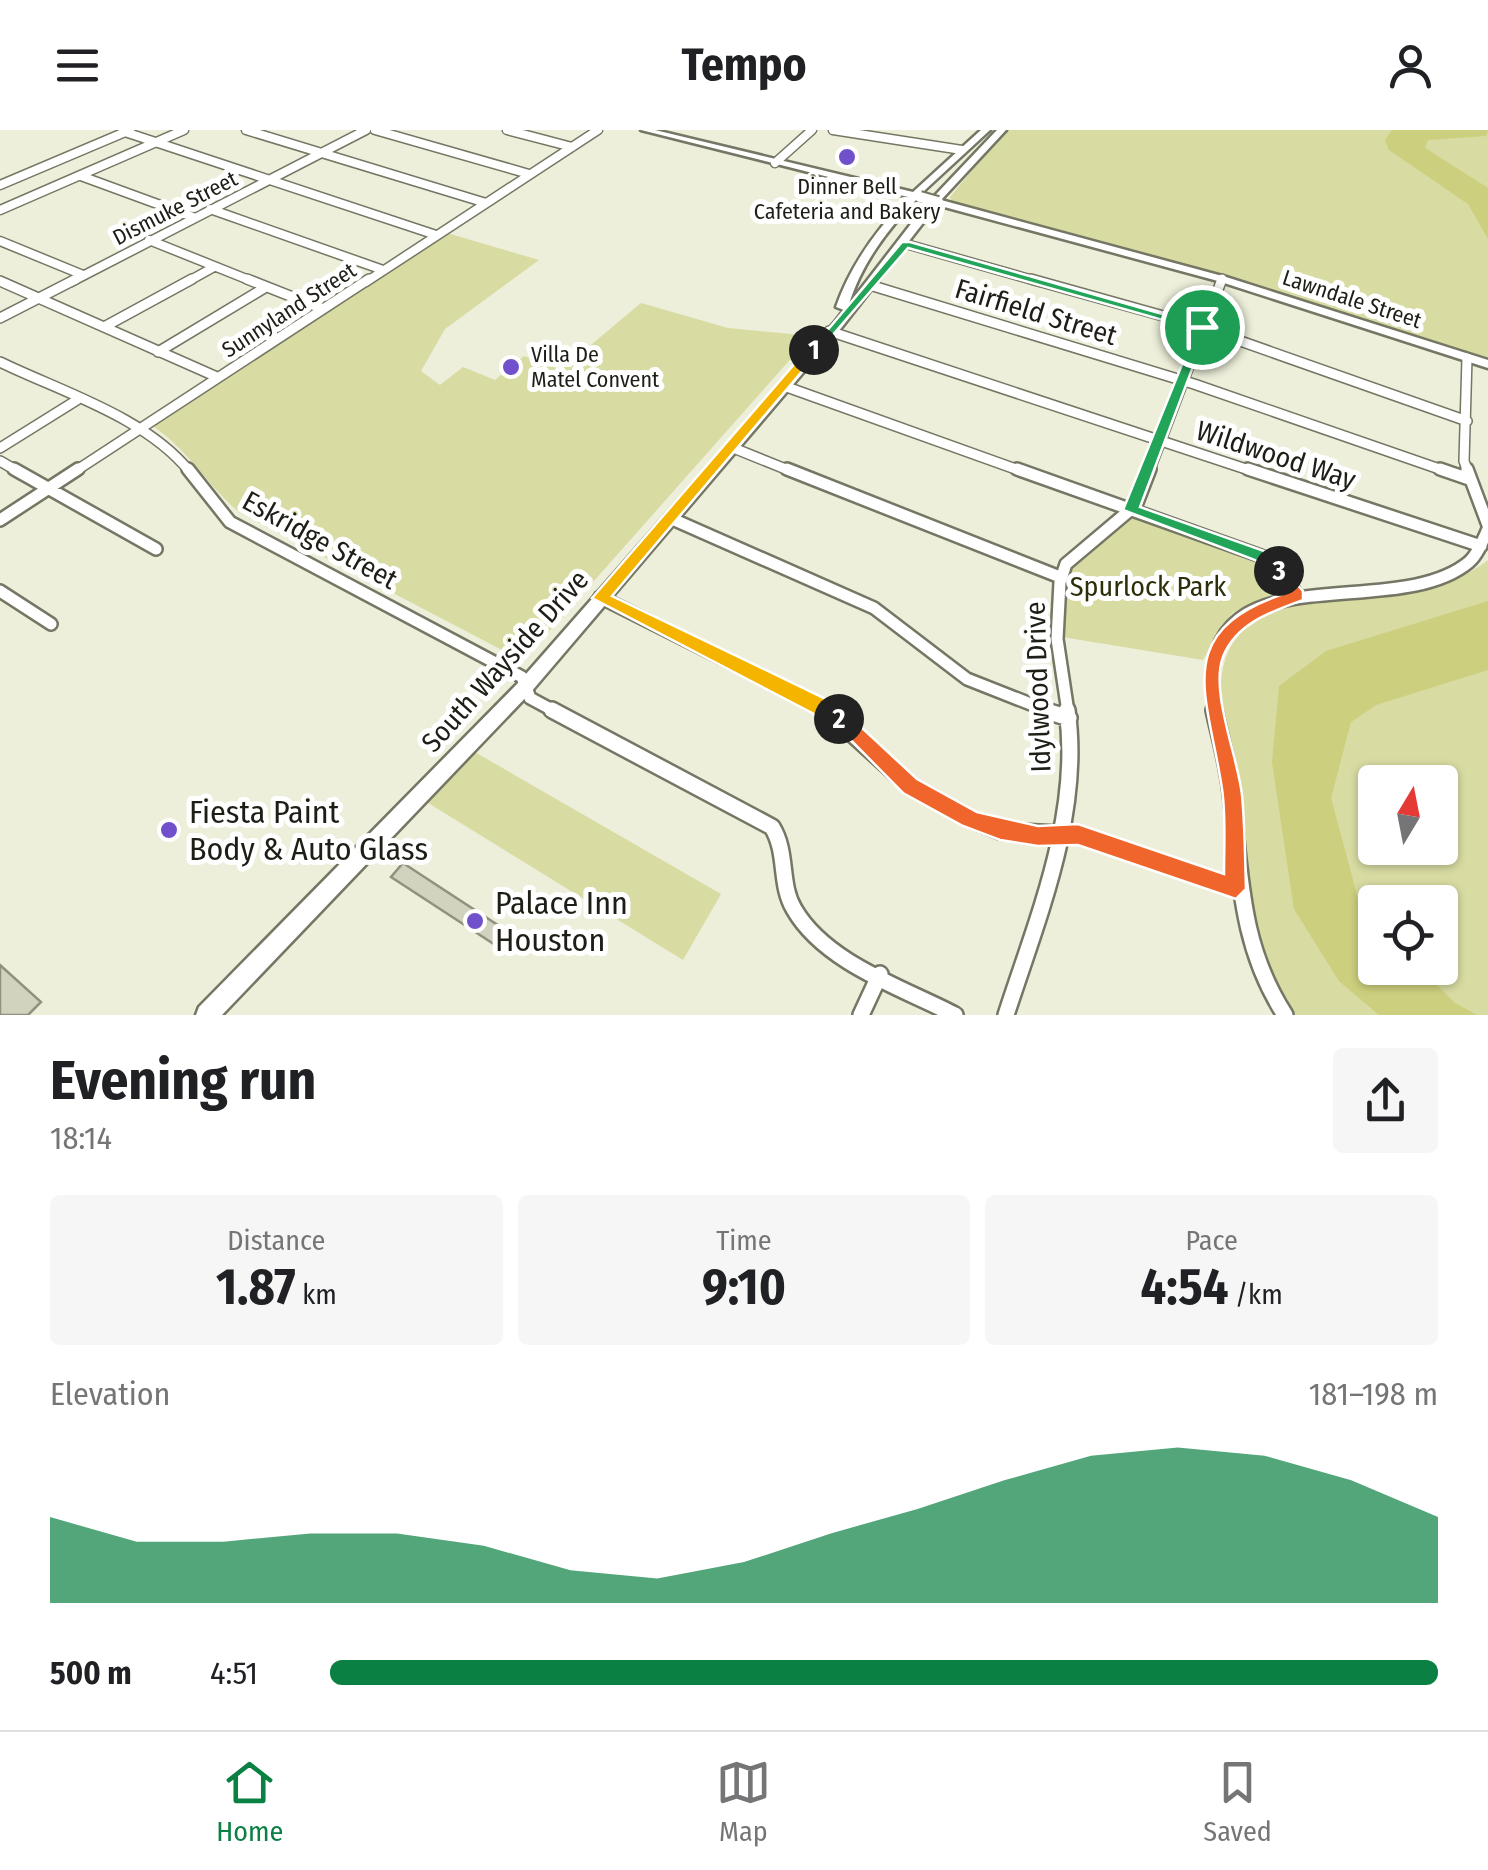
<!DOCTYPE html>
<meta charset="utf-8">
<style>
body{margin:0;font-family:"Fira Sans Condensed",sans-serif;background:#f6f6f6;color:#202124;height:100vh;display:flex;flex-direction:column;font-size:38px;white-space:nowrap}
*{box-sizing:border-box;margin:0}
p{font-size:32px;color:#757577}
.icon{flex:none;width:55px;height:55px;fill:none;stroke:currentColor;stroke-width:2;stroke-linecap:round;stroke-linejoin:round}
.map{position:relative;height:885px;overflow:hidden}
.side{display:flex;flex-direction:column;background:#fff;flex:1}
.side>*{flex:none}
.needle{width:65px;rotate:10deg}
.tools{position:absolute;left:1358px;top:635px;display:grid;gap:20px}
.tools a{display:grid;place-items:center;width:100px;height:100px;border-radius:10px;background:#fff;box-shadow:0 2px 8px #0004;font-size:50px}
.pin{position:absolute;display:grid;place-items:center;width:85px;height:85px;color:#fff;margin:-42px;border:5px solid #fff;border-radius:50%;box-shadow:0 2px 10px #0007}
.km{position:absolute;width:50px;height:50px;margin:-25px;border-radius:50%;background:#222;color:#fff;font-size:28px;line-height:50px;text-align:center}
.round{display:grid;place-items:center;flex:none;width:105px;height:105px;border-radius:10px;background:#f6f6f6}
.overview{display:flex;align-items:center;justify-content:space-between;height:170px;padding:0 50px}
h1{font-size:55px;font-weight:700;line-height:75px}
.figures{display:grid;grid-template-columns:repeat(3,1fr);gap:15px;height:170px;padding:10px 50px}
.figures div{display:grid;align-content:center;border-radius:10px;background:#f6f6f6;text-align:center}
.figures b{font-size:50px;font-weight:700}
.figures small{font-size:28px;font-weight:400}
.figures p{font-size:28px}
.chart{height:280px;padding:20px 50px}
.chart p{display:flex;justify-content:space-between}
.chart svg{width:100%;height:180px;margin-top:10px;fill:#0b8043;opacity:.7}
ul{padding:0 50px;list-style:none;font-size:32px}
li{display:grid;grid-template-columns:160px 120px 1fr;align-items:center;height:75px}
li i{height:25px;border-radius:12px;background:#0b8043}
header{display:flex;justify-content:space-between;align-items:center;height:130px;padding:0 50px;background:#fff;font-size:45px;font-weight:700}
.tab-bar{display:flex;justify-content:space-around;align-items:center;height:140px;border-top:2px solid #e0e0e0;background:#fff;font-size:28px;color:#757577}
.tab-bar a{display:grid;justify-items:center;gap:5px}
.tab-bar .on{color:#0b8043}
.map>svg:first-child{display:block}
.green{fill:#d8dba2;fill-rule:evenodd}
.water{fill:#cccf7d}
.building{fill:#d2d3bf;stroke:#90917e;stroke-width:2.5}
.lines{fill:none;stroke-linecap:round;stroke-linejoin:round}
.minor-far3-casing{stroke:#757664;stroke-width:11}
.minor-far2-casing{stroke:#757664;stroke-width:12}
.minor-far1-casing{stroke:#757664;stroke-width:16}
.minor-casing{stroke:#757664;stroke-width:20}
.major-casing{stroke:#757664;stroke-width:5}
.minor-far3{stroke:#fff;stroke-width:8}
.minor-far2{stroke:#fff;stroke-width:9}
.minor-far1{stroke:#fff;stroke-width:11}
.minor{stroke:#fff;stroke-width:15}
.major{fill:#fff;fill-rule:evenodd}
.major-bridge-casing{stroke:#757664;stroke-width:14;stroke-linecap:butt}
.major-bridge{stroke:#fff;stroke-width:10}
.split-1{fill:#22a559;stroke:#fff;stroke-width:2.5}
.split-2{fill:#f5b400;stroke:#fff;stroke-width:2.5}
.split-3{fill:#f0652b;stroke:#fff;stroke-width:2.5}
.split-4{fill:#22a559;stroke:#fff;stroke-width:2.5}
.poi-dot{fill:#7051cb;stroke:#fff;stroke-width:4}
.labels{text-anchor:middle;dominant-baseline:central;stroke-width:10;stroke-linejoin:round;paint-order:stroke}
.far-poi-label{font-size:22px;fill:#1e1e17;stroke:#fff}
.far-street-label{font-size:22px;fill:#1e1e17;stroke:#fff}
.street-label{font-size:28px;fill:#1e1e17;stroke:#fff}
.park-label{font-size:28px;fill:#2e2f0a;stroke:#fff}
.near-poi-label{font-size:32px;fill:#1e1e17;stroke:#fff;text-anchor:start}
</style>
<header><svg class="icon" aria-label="menu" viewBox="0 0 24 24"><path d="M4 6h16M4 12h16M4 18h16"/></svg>Tempo<svg class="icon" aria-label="person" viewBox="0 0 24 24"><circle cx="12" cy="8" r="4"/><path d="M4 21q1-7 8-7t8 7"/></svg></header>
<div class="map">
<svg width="1488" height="885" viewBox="0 0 1488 885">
<rect width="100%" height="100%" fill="#edefda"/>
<!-- green -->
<path class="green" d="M 1005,0 L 1488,0 L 1488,230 L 1218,143 L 952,72 L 950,67 Z
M 447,103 L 539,130 L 445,199 L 421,241 L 440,255 L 463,237 L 495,250 L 524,226 L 561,240 L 641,173 L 728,198 L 811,206 L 523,531 L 240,383 C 208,356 188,320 153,296 Z
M 1132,386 L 1268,434 L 1285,459 L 1232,483 L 1203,530 L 1062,507 L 1067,440 Z
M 1488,430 L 1488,885 L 1295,885 C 1242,806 1250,748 1239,659 C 1235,624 1219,589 1221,554 C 1228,429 1414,492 1488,430 ZM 1375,652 L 1440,652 L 1440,718 L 1375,718 ZM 1375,772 L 1440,772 L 1440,838 L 1375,838 Z
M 473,621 L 721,764 L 683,830 L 425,671 Z"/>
<!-- water -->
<path class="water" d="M 1392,0 L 1488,0 L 1486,6 L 1428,10 L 1425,18 L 1488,58 L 1488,109 L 1468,74 L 1389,20 L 1385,10 Z
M 1488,471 L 1488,540 L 1376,575 L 1351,592 L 1331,668 L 1360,776 L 1375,792 L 1375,838 L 1420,838 L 1455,873 L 1477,885 L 1379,885 L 1339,851 L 1294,779 L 1272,632 L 1279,556 L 1326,521 Z"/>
<!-- building -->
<path class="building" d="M 403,733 L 516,807 L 506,822 L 391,747 Z
M 0,835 L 41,872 L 28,885 L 0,885 Z"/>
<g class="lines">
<!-- minor-far3 casing -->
<g class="minor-far3-casing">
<path id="minor-far3" d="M 246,0 L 486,73
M 375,0 L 529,44
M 507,0 L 572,17
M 833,0 L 962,20
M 125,2 L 436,105
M 775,33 L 812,0
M 81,46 L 193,87
M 0,55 L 130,0
M 210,79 L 383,140
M 0,80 L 184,0
M 149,110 L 254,152
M 0,111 L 83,145
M 906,114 L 1040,152
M 71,152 L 366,0
M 187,152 L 214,137
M 366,152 L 598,0"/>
</g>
<!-- minor-far2 casing -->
<g class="minor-far2-casing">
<path id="minor-far2" d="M 247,149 L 323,179
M 1031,149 L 1192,194 L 1467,291
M 0,151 L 217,247
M 873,156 L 1194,254 L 1448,342
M 0,188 L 76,149
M 104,197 L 192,149
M 829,201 L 1255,342
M 158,222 L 266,157
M 1467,228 L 1464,331 L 1468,342
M 0,232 C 62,262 146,287 190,342
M 784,256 L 1024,342
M 731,317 L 793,342
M 0,318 L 77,270
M 0,331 L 19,342
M 74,342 L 369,149
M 1149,342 L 1222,149"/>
</g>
<!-- minor-far1 casing -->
<g class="minor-far1-casing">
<path id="minor-far1" d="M 14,339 L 156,419
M 188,339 L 230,392 L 522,547 L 530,568 L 556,582
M 787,339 L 1060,447
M 1017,339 L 1261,426 L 1278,438 L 1298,466
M 1248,339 L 1481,416
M 1440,339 L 1469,349
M 1467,339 L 1488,395
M 670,388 L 874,478 L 967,549 L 1051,582
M 0,390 L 78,339
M 0,461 L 51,494
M 600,467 L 829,582
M 1068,582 L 1057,509 L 1060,452 L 1066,434 L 1136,375 L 1150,339
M 1215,582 C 1187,411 1391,497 1469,432 C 1478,424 1483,410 1488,399"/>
</g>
<!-- minor casing -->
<g class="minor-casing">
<path id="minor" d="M 552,580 L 772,697 C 788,723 779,754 794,779 C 825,833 903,858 955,885
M 826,580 L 910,656 L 970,689 L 1000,701 L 1078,705 L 1236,759
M 1043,580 L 1069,588
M 1214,580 C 1220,607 1228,635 1231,663 C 1241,744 1239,814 1285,885
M 861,885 L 880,844
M 1006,885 C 1037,789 1082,683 1067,580"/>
</g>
<!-- major casing -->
<g class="major-casing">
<path id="major" d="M 641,0 L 655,0 L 913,62 L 981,0 L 990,0 L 926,59 L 921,64 L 925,67 L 923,69 L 917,69 C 887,100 862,133 849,174 L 924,77 L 997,0 L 1006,0 L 941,70 L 1226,147 L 1488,230 L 1488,238 L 1218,151 L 937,75 L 842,197 L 531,562 L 222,885 L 196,885 L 199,877 L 519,552 L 834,193 L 844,180 L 836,177 C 851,134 877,99 908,67 Z"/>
</g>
<!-- minor-far3 -->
<use href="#minor-far3" class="minor-far3"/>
<!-- minor-far2 -->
<use href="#minor-far2" class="minor-far2"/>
<!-- minor-far1 -->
<use href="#minor-far1" class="minor-far1"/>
<!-- minor -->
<use href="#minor" class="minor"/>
<!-- major -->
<use href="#major" class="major"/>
<!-- major-bridge casing -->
<g class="major-bridge-casing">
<path id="major-bridge" d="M 920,67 L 938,72"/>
</g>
<!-- major-bridge -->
<use href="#major-bridge" class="major-bridge"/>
</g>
<!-- split-1 -->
<path class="split-1" d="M 902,112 L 910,112 L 1208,197 L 1198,200 L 908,118 L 818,222 L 809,222 Z"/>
<!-- split-2 -->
<path class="split-2" d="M 809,217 L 820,220 L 612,466 L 828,570 L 849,589 L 839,597 L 592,468 Z"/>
<!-- split-3 -->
<path class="split-3" d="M 1279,434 L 1303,461 L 1303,470 C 1273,481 1236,493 1223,527 C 1210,562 1238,627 1242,665 C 1245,696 1245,728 1246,759 L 1236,769 L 1078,715 L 1038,716 L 1000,710 L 963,696 L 903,663 L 830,589 L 839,580 L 846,583 L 917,649 L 977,682 L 1038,696 L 1078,694 L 1224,744 C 1224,716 1226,686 1222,659 C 1208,564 1169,502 1286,463 L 1271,441 Z"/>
<!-- split-4 -->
<path class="split-4" d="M 1198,195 L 1208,197 L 1140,377 L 1267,422 L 1285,436 L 1285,445 L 1274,445 L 1255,430 L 1123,380 Z"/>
<!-- markers -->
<g class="poi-dot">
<circle cx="847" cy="27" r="10"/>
<circle cx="511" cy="237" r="10"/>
<circle cx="169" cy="700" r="10"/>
<circle cx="475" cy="791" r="10"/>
</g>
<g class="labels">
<!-- far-poi labels -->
<g class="far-poi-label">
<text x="847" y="56">Dinner Bell<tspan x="847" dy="25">Cafeteria and Bakery</tspan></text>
<text x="531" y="224" text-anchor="start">Villa De<tspan x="531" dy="25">Matel Convent</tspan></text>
</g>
<!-- far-street labels -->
<g class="far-street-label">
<text transform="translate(175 78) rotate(-27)">Dismuke Street</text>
<text transform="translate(1352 169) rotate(18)">Lawndale Street</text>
<text transform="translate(289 180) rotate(-33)">Sunnyland Street</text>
</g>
<!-- street labels -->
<g class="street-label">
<text transform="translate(1036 182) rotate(17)">Fairfield Street</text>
<text transform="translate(1276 325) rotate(18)">Wildwood Way</text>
<text transform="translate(320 410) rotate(29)">Eskridge Street</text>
<text transform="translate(505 531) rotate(-48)">South Wayside Drive</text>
<text transform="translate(1038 557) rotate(-92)">Idylwood Drive</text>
</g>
<!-- park labels -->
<g class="park-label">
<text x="1148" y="456">Spurlock Park</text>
</g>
<!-- near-poi labels -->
<g class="near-poi-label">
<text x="189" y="682">Fiesta Paint<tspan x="189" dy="37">Body &amp; Auto Glass</tspan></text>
<text x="495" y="773">Palace Inn<tspan x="495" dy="37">Houston</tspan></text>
</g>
</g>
</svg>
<div class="tools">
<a><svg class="needle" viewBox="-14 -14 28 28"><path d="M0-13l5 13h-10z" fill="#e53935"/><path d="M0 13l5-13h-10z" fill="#757577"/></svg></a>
<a><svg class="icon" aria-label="locate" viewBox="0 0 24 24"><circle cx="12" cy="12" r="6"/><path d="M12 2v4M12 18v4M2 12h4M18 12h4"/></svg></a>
</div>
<div class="pin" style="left:1202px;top:197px;background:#1e9e55"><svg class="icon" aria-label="arrive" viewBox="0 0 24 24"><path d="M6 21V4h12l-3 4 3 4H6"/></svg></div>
<b class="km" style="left:814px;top:220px">1</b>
<b class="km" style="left:839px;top:589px">2</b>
<b class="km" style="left:1279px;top:441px">3</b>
</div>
<section class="side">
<div class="overview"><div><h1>Evening run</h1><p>18:14</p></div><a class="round"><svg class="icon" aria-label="share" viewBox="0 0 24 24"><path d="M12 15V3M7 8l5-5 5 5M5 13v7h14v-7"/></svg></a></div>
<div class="figures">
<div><p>Distance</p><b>1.87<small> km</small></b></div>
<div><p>Time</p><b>9:10</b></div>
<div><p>Pace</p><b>4:54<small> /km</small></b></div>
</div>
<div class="chart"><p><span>Elevation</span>181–198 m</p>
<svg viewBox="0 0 160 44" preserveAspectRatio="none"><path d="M0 44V23L10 29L20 29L30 27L40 27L50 30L60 36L70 38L80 34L90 27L100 21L110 14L120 8L130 6L140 8L150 14L160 23V44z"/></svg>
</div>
<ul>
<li><b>500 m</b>4:51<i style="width:100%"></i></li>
</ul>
</section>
<nav class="tab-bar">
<a class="on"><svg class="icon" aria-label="home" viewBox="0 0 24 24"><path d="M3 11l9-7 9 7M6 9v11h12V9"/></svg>Home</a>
<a><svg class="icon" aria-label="map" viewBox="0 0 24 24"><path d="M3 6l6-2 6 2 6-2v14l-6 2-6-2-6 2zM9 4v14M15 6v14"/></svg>Map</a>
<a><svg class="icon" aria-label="saved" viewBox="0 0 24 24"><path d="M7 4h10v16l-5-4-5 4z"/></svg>Saved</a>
</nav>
